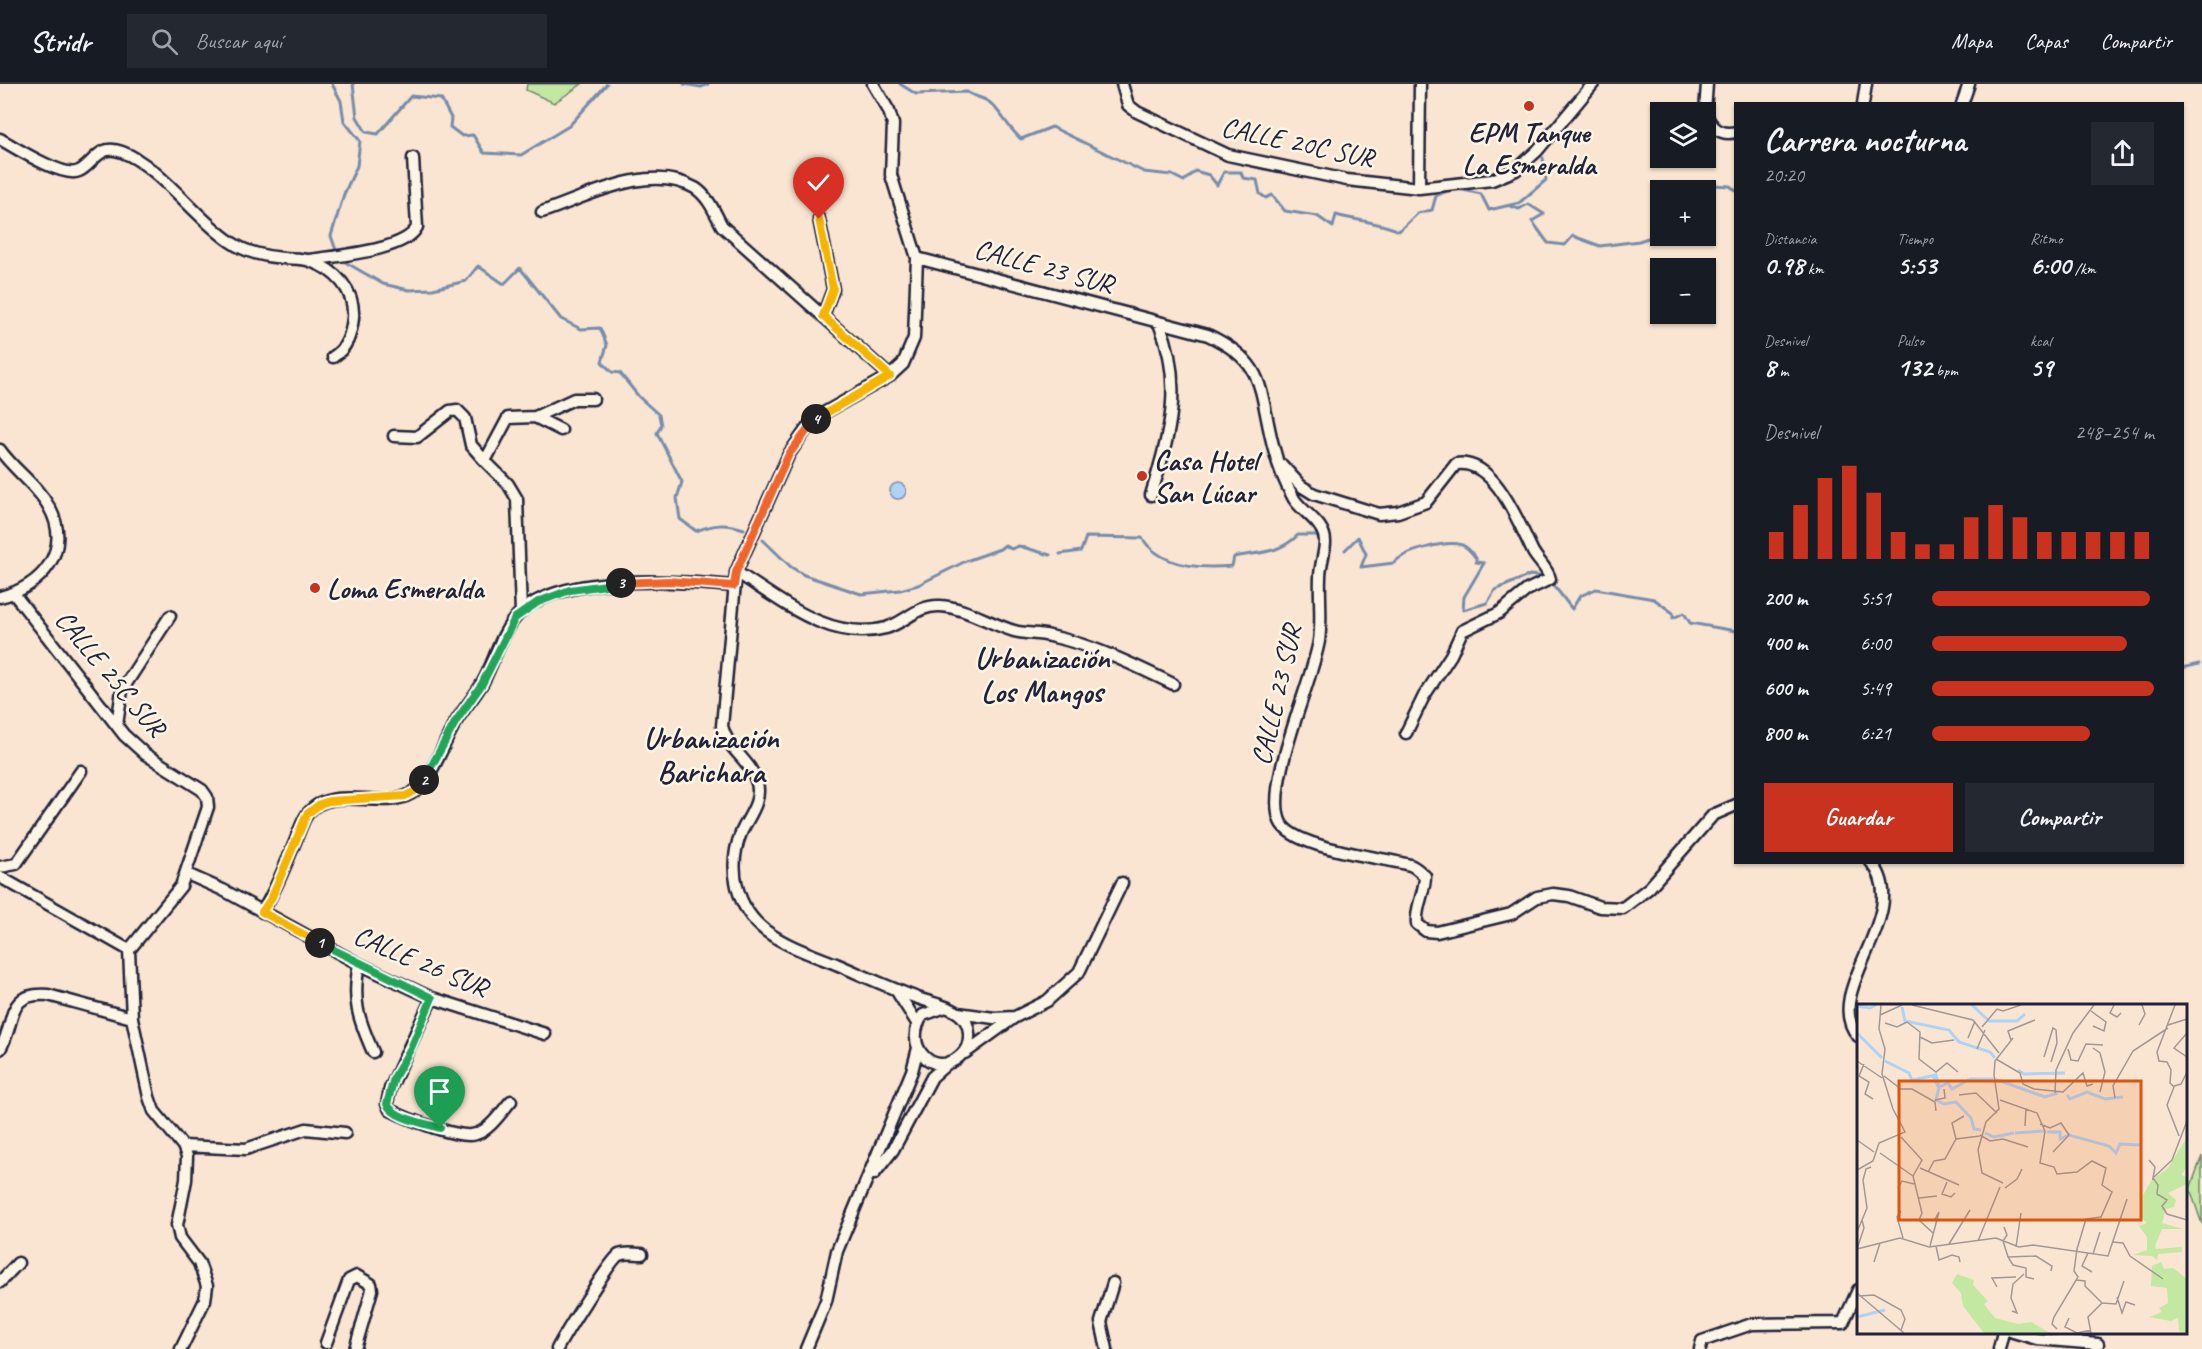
<!DOCTYPE html>
<html lang="es">
<meta charset="utf-8">
<style>
body{margin:0;font-family:Caveat,sans-serif;background:#242831;color:#f1f3f6;height:100vh;display:flex;flex-direction:column;font-size:22px;white-space:nowrap}
*{box-sizing:border-box;margin:0}
p{font-size:20px;color:#9ea1a6}
.icon{flex:none;width:33px;height:33px;fill:none;stroke:currentColor;stroke-width:2;stroke-linecap:round;stroke-linejoin:round}
.map{position:relative;flex:1;overflow:hidden}
.drawer{position:absolute;left:1734px;top:18px;width:450px;height:762px;display:flex;flex-direction:column;background:#171b24;border-radius:0px;box-shadow:0 2px 4px #0004}
.drawer>*{flex:none}
.fabs{position:absolute;left:1650px;top:18px;display:grid;gap:12px}
.fabs a{display:grid;place-items:center;width:66px;height:66px;border-radius:0px;background:#171b24;box-shadow:0 2px 4px #0004;font-size:30px}
.pin{position:absolute;display:grid;place-items:center;width:51px;height:51px;color:#fff;margin:-62px -26px;border-radius:50% 50% 50% 0;rotate:-45deg;box-shadow:0 0 6px #0007}
.pin .icon{rotate:45deg}
.km{position:absolute;width:30px;height:30px;margin:-15px;border-radius:50%;background:#222;color:#fff;font-size:16px;line-height:30px;text-align:center}
.round{display:grid;place-items:center;flex:none;width:63px;height:63px;border-radius:0px;background:#242831}
.head{display:flex;align-items:center;justify-content:space-between;height:102px;padding:0 30px}
h1{font-size:33px;font-weight:700;line-height:45px}
.metrics{display:grid;grid-template-columns:repeat(3,1fr);gap:9px;height:102px;padding:6px 30px}
.metrics div{display:grid;align-content:center}
.metrics b{font-size:26px;font-weight:700}
.metrics small{font-size:16px;font-weight:400}
.metrics p{font-size:16px}
.chart{height:168px;padding:12px 30px}
.chart p{display:flex;justify-content:space-between}
.chart svg{width:100%;height:108px;margin-top:6px;stroke:#c8321e;stroke-width:6}
.primary-button{display:flex;gap:12px;margin-top:auto;padding:12px 30px}
.primary-button a{flex:1;height:69px;border-radius:0px;background:#c8321e;color:#fff;font-size:24px;font-weight:700;line-height:69px;text-align:center}
.primary-button a+a{background:#242831;color:#f1f3f6}
ul{padding:0 30px;list-style:none;font-size:20px}
li{display:grid;grid-template-columns:96px 72px 1fr;align-items:center;height:45px}
li i{height:15px;border-radius:8px;background:#c8321e}
header{display:flex;align-items:center;gap:36px;box-sizing:border-box;height:84px;padding:0 30px;background:#171b24;border-bottom:2px solid #363941}
header strong{font-size:28px}
nav{display:flex;gap:33px;margin-inline-start:auto;font-size:21px}
.search{width:420px;height:54px;background:#242831;display:flex;align-items:center;gap:15px;box-sizing:border-box;padding:0 21px;border-radius:0px;color:#9ea1a6;font-size:22px}
.map>svg:first-child{display:block}
.green{fill:#c3e8a2;stroke:#72856e;stroke-width:1.5}
.water{fill:#aed3f7;stroke:#768cac;stroke-width:1.5}
.lines{fill:none;stroke-linecap:round;stroke-linejoin:round}
.stream{stroke:#768cac;stroke-width:3}
.minor-casing{stroke:#22223b;stroke-width:15}
.minor{stroke:#fcf5e5;stroke-width:10}
.split-1-casing{stroke:#fff;stroke-width:12}
.split-2-casing{stroke:#fff;stroke-width:12}
.split-3-casing{stroke:#fff;stroke-width:12}
.split-4-casing{stroke:#fff;stroke-width:12}
.split-5-casing{stroke:#fff;stroke-width:12}
.split-1{stroke:#22a559;stroke-width:8}
.split-2{stroke:#f5b400;stroke-width:8}
.split-3{stroke:#22a559;stroke-width:8}
.split-4{stroke:#f0652b;stroke-width:8}
.split-5{stroke:#f5b400;stroke-width:8}
.poi-dot{fill:#c8321e;stroke:#fcf5e5;stroke-width:2}
.labels{text-anchor:middle;dominant-baseline:central;stroke-width:5;stroke-linejoin:round;paint-order:stroke}
.poi-label{font-size:28px;font-weight:bold;fill:#22223b;stroke:#fcf5e5;text-anchor:start}
.street-label{font-size:28px;fill:#22223b;stroke:#fcf5e5}
.neighbourhood-label{font-size:30px;font-weight:bold;fill:#22223b;stroke:#fcf5e5}
.inset-river{fill:none;stroke:#aed3f7;stroke-width:3}
.inset-road{fill:none;stroke:#a39795;stroke-width:1.5}
.view{fill:#de560e;fill-opacity:0.15;stroke:#de560e;stroke-width:3}
.inset-edge{fill:none;stroke:#22223b;stroke-width:3}
</style>
<header>
<strong>Stridr</strong>
<div class="search"><svg class="icon" aria-label="search" viewBox="0 0 24 24"><circle cx="10" cy="10" r="6"/><path d="M15 15l6 6"/></svg>Buscar aquí</div>
<nav><a>Mapa</a><a>Capas</a><a>Compartir</a></nav>
</header>
<div class="map">
<svg width="2202" height="1265" viewBox="0 0 2202 1265">
<rect width="100%" height="100%" fill="#f9e5d1"/>
<filter id="ink" filterUnits="userSpaceOnUse"><feTurbulence type="fractalNoise" baseFrequency=".0167" numOctaves="2"/><feDisplacementMap in="SourceGraphic" scale="12" xChannelSelector="R" yChannelSelector="G"/><feConvolveMatrix kernelMatrix="1 2 1 2 8 2 1 2 1" color-interpolation-filters="sRGB"/></filter>
<g filter="url(#ink)">
<!-- green -->
<path class="green" d="M 527,0 L 582,0 L 554,19 L 526,6 Z
M 2202,1072 L 2202,1140 L 2190,1105 Z"/>
<!-- water -->
<path class="water" d="M890 407a8 8 0 1 1 16 0a8 8 0 1 1-16 0Z"/>
<g class="lines">
<!-- stream -->
<path class="stream" d="M 332,0 L 341,17 L 344,37 L 360,57 L 357,82 L 344,110 L 331,152 L 337,169
M 353,0 L 357,33 L 366,48 L 378,50 L 411,12 L 441,15 L 451,34 L 450,43 L 462,52 L 473,51 L 484,69 L 521,71 L 569,42 L 607,0
M 684,0 L 701,3 L 708,0
M 900,0 L 916,10 L 967,8 C 974,13 982,13 989,18 C 999,25 1008,44 1021,55 L 1052,43 L 1144,88 L 1172,91 L 1184,97 L 1195,87 L 1209,91 L 1217,101 L 1224,88 L 1241,88 L 1243,94 L 1257,96 L 1260,110 L 1266,114 L 1272,111 L 1285,127 L 1317,132 L 1333,143 L 1336,131 C 1358,137 1380,138 1399,147 L 1418,129 L 1432,126 L 1436,112 L 1452,105
M 1458,105 L 1481,110 L 1489,126 L 1519,119 L 1546,96 L 1543,74
M 1706,115 L 1707,107 L 1713,101 L 1730,102 L 1736,107
M 1511,122 L 1519,125 L 1528,120 L 1544,130 L 1532,137 L 1548,159 L 1565,161 L 1573,152 L 1600,162 L 1639,157 L 1651,153 L 1660,141
M 340,175 L 383,200 L 409,206 L 433,205 L 466,197 L 478,182 L 504,200 L 520,184 L 561,235 L 581,245 L 600,244 L 607,261 L 602,278 L 612,288 L 620,289 L 639,313 L 659,331 L 661,341 L 657,349 L 682,398 L 677,414 L 680,435 L 696,447 C 714,440 725,439 744,445
M 763,456 L 791,483 L 804,491 L 861,510 L 900,506 L 918,501 L 966,477 L 1000,465 L 1005,461 L 1011,465 L 1019,462 L 1050,471
M 1345,466 L 1358,453 L 1366,470 L 1361,483 L 1394,479 C 1404,467 1447,456 1462,461 C 1468,463 1472,469 1476,474 L 1476,478 L 1484,479 L 1464,513 L 1463,526 L 1487,519 L 1495,506 L 1530,491 L 1545,493
M 1060,470 L 1081,467 L 1086,453 L 1142,454 C 1161,483 1201,485 1232,482 L 1234,473 C 1259,468 1279,470 1298,451 L 1317,451 L 1321,458
M 1552,499 L 1572,525 L 1580,512 L 1596,505 L 1654,515 L 1673,529 L 1673,534 L 1684,529 L 1690,539 L 1736,547
M 2182,584 L 2199,580"/>
<!-- minor casing -->
<g class="minor-casing">
<path id="minor" d="M 873,0 L 889,27 L 893,40 L 891,91 L 917,174 L 914,254 L 903,280 L 890,292 L 822,330 L 810,340 L 789,370 L 736,488 L 722,642 C 727,666 751,676 757,699 C 762,718 748,733 741,749 C 727,784 736,824 766,847 C 786,862 813,871 836,880 C 862,891 888,903 915,913 C 927,918 949,922 958,929 C 972,939 973,961 960,972 C 934,996 901,961 923,931 L 943,924
M 1122,0 L 1128,21 L 1137,28 L 1228,71 L 1347,96 L 1419,104 L 1492,96 L 1516,86 L 1537,67 L 1593,0
M 1863,20 L 1866,0
M 1962,20 L 1969,0
M 1705,28 L 1707,0
M 1706,30 C 1711,43 1720,52 1736,48
M 0,55 C 14,63 64,95 79,87 C 94,80 98,59 122,68 C 160,82 195,134 231,158 C 245,168 266,173 283,174 C 291,175 302,174 310,177 C 336,186 355,206 353,234 C 351,251 347,264 333,273
M 1419,104 L 1420,0
M 542,128 C 587,113 649,78 695,104 C 708,112 715,129 722,142 L 890,292
M 819,135 L 833,205 L 823,232
M 917,174 L 1208,251 C 1269,280 1258,307 1274,365 C 1278,382 1285,399 1294,415 C 1303,429 1325,439 1325,458 C 1325,469 1320,481 1320,493 C 1319,514 1322,537 1319,557 C 1312,599 1265,699 1280,737 C 1291,765 1383,773 1410,781 C 1416,783 1420,788 1425,792 C 1425,809 1415,823 1417,840 L 1426,847 L 1437,848 L 1511,830 L 1537,813 L 1553,810 L 1569,812 L 1600,823 L 1623,824 L 1649,804 L 1713,731 L 1736,721
M 309,176 C 334,172 406,167 417,143 L 413,74
M 535,333 L 561,346
M 394,352 L 417,353 L 450,327 L 457,326 L 465,334 L 471,361 L 485,377
M 0,366 C 14,386 37,401 49,423 C 73,466 42,503 0,513
M 1282,381 L 1301,402 L 1314,410 L 1379,430 L 1398,428 L 1426,418 L 1456,380 C 1495,374 1519,440 1533,468 C 1538,477 1548,485 1550,495 L 1527,506 L 1499,529 L 1462,547 L 1451,571 L 1424,612 L 1406,649
M 1151,411 C 1170,351 1184,299 1159,239
M 736,488 C 781,516 830,559 886,544 C 906,538 917,521 940,522 C 964,523 990,540 1014,547 C 1025,550 1038,549 1050,552 C 1093,561 1134,581 1173,600
M 14,510 L 124,651 L 145,670 L 202,706 L 207,713 L 208,723 L 181,802 L 129,866 L 132,934 L 149,1013 L 154,1027 L 183,1062 L 187,1072 L 186,1096 L 177,1141 L 180,1154 L 199,1179 L 207,1202 L 205,1216 L 181,1265
M 521,528 L 517,415 L 508,400 L 485,377 L 508,334 L 535,333 L 574,315 L 593,315
M 117,641 L 122,606 L 170,532
M 0,783 L 16,780 L 81,687
M 187,790 L 223,806 L 359,880 L 432,914 L 545,950
M 0,793 L 129,866
M 262,828 C 276,806 285,782 295,758 C 299,748 302,737 308,729 C 334,698 389,730 416,706 C 436,688 443,658 457,636 C 465,623 475,612 483,598 C 494,578 500,552 515,534 C 554,487 680,497 734,502
M 359,880 C 352,917 358,934 373,968
M 896,906 L 917,939
M 432,914 L 390,1005 L 387,1020 L 390,1026 C 405,1034 461,1056 476,1050 C 490,1046 502,1027 511,1017
M 958,929 L 994,934 L 1015,933
M 1858,952 C 1819,908 1916,829 1871,778
M 0,965 C 17,938 4,908 48,911 L 132,934
M 965,969 L 1015,933 L 1047,917 L 1079,888 L 1122,799
M 183,1062 L 246,1065 L 306,1045 L 345,1049
M 874,1090 L 893,1066 L 932,993 L 949,978
M 0,1198 L 18,1179
M 2013,1248 L 2037,1255 L 2098,1260
M 326,1259 L 349,1196 L 357,1192 L 371,1200 L 372,1206 L 355,1265
M 557,1265 C 563,1253 611,1175 619,1171 C 626,1168 635,1170 642,1170
M 806,1265 L 826,1217 L 837,1167 L 912,987 L 918,964
M 1107,1265 L 1101,1238 L 1113,1199
M 1700,1265 L 1702,1257 L 1752,1240 L 1843,1239 L 1858,1206
M 1999,1265 L 2003,1248"/>
</g>
<!-- minor -->
<use href="#minor" class="minor"/>
</g>
</g>
<g class="lines" filter="url(#ink)">
<!-- split-1 casing -->
<g class="split-1-casing">
<path id="split-1" d="M 320,859 L 432,914 L 411,964 L 394,994 L 387,1020 C 394,1035 425,1039 440,1044"/>
</g>
<!-- split-2 casing -->
<g class="split-2-casing">
<path id="split-2" d="M 320,859 L 262,828 L 272,813 L 307,730 L 320,720 L 329,717 L 405,712 L 415,707 L 424,696"/>
</g>
<!-- split-3 casing -->
<g class="split-3-casing">
<path id="split-3" d="M 424,696 L 456,637 L 482,600 L 515,534 L 538,518 L 570,506 L 621,499"/>
</g>
<!-- split-4 casing -->
<g class="split-4-casing">
<path id="split-4" d="M 621,499 L 668,497 L 734,502 L 736,488 L 789,370 L 816,335"/>
</g>
<!-- split-5 casing -->
<g class="split-5-casing">
<path id="split-5" d="M 816,335 L 890,292 L 823,232 L 833,205 L 819,135"/>
</g>
<!-- split-1 -->
<use href="#split-1" class="split-1"/>
<!-- split-2 -->
<use href="#split-2" class="split-2"/>
<!-- split-3 -->
<use href="#split-3" class="split-3"/>
<!-- split-4 -->
<use href="#split-4" class="split-4"/>
<!-- split-5 -->
<use href="#split-5" class="split-5"/>
</g>
<!-- markers -->
<g class="poi-dot">
<circle cx="1529" cy="22" r="6"/>
<circle cx="1142" cy="392" r="6"/>
<circle cx="315" cy="504" r="6"/>
</g>
<g class="labels">
<!-- poi labels -->
<g class="poi-label">
<text x="1529" y="48" text-anchor="middle">EPM Tanque<tspan x="1529" dy="32">La Esmeralda</tspan></text>
<text x="1154" y="376">Casa Hotel<tspan x="1154" dy="32">San Lúcar</tspan></text>
<text x="327" y="504">Loma Esmeralda</text>
</g>
<!-- street labels -->
<g class="street-label">
<text transform="translate(1298 58) rotate(12)">CALLE 20C SUR</text>
<text transform="translate(1044 182) rotate(15)">CALLE 23 SUR</text>
<text transform="translate(111 589) rotate(50)">CALLE 25C SUR</text>
<text transform="translate(1276 611) rotate(-77)">CALLE 23 SUR</text>
<text transform="translate(421 877) rotate(23)">CALLE 26 SUR</text>
</g>
<!-- neighbourhood labels -->
<g class="neighbourhood-label">
<text x="1042" y="574">Urbanización<tspan x="1042" dy="34">Los Mangos</tspan></text>
<text x="711" y="654">Urbanización<tspan x="711" dy="34">Barichara</tspan></text>
</g>
</g>
<!-- overview -->
<g transform="translate(1857 920)">
<rect width="330" height="330" fill="#f9e5d1"/>
<path d="M 330,133 L 330,163 L 324,171 L 330,173 L 330,180 L 311,189 L 319,196 L 317,203 L 309,205 L 305,219 L 326,225 L 305,225 L 298,242 L 299,245 L 325,243 L 325,248 L 301,250 L 300,256 L 295,252 L 276,251 L 290,246 L 290,233 L 282,222 L 290,219 L 284,213 L 285,193 L 294,177 L 311,164 ZM 304,258 L 307,265 L 316,264 L 330,275 L 330,329 L 322,327 L 321,314 L 314,317 L 292,313 L 305,308 L 302,304 L 311,299 L 310,284 L 294,282 L 295,262 ZM 100,270 L 117,276 L 116,281 L 131,297 L 127,300 L 138,314 L 161,320 L 174,318 L 193,329 L 127,329 L 106,302 L 104,289 L 95,279 Z" fill="#c3e8a2"/>
<path class="inset-river" d="M 115,1 L 132,17 L 160,17 L 168,10M 0,2 L 13,4 L 19,1M 45,3 L 48,17 L 92,26 L 102,38 L 133,48 L 138,54M 0,29 L 25,54M 28,57 L 52,69 L 55,76 L 79,71 L 82,83 L 91,79 L 95,85 L 113,75 L 136,75M 161,66 L 167,70 L 208,69M 76,72 L 82,84 L 79,96 L 87,100 L 99,98 L 114,114 L 117,125 L 124,126M 138,75 L 188,93 L 201,89M 210,91 L 213,95 L 230,88 L 248,95 L 266,93M 190,128 L 203,128 L 203,135 L 212,131 L 252,142 L 259,149 L 263,140 L 283,141M 128,129 L 137,133 L 157,129M 158,129 L 187,127M 0,313 L 28,306"/>
<path class="inset-road" d="M 55,1 L 116,16 L 142,49M 257,1 L 253,9 L 260,13 L 264,9M 318,1 L 300,48 L 302,57 L 310,58 L 314,66 L 313,79 L 317,83 L 310,101 L 322,132M 140,5 L 146,7 L 164,1M 234,7 L 249,18 L 247,27 L 236,22M 23,11 L 45,1M 50,18 L 63,28 L 62,55 L 79,68 L 90,59 L 101,68M 28,19 L 40,23 L 50,18M 282,21 L 288,10 L 285,1M 311,21 L 330,15M 125,23 L 140,5M 330,29 L 317,44 L 330,53M 63,33 L 75,39 L 97,36M 111,34 L 118,17M 154,36 L 151,27 L 178,16M 236,44 L 243,49 L 248,68 L 243,88M 120,45 L 128,26M 211,45 L 214,56 L 221,57 L 229,40 L 246,41M 187,53 L 196,24 L 199,26 L 200,39M 139,55 L 163,69 L 166,80 L 177,85 L 206,88 L 226,69 L 230,82 L 236,80M 0,57 L 25,74M 194,58 L 200,39M 7,60 L 2,72 L 12,78 L 8,90 L 16,95M 27,72 L 44,85 L 55,85 L 78,98 L 79,107M 317,82 L 324,80 L 330,68M 198,89 L 199,66 L 216,29 L 237,1M 102,91 L 119,89 L 140,109M 258,94 L 256,82 L 276,47 L 311,24M 78,96 L 88,94 L 87,85M 143,96 L 180,109 L 188,127 L 183,159 L 197,163 L 200,170 L 220,168 L 235,157 L 249,164 L 245,181 L 255,188 L 244,213 L 229,215 L 220,245 L 217,267 L 221,273 L 197,313 L 195,320 L 200,325M 183,120 L 193,124 L 204,119 L 212,131 L 196,148M 168,122 L 169,104M 123,131 L 133,137 L 146,135 L 171,143M 44,133 L 65,156 L 56,172 L 65,209 L 62,216 L 76,229M 99,135 L 95,119 L 107,112M 0,136 L 17,148M 23,149 L 56,172M 292,156 L 298,163 L 296,174 L 315,156 L 330,117M 63,164 L 102,181M 0,166 L 16,157 L 22,139 L 48,128 L 36,105 L 25,70 L 28,45 L 22,25 L 24,1M 71,168 L 77,157 L 88,155 L 99,135 L 123,132M 296,174 L 301,181 L 300,190 L 310,196 L 305,202 L 310,210 L 330,216M 90,178 L 85,190 L 94,193 L 98,189M 146,179 L 125,169 L 121,146 L 129,118 L 142,105 L 137,71 L 138,57 L 156,34M 41,184 L 45,177 L 57,180M 148,184 L 160,175 L 165,165M 62,194 L 80,192M 44,207 L 40,213 L 46,234M 147,223 L 150,231 L 146,237 L 151,253 L 156,261 L 169,264 L 169,273 L 177,275M 0,228 L 10,204 L 6,176 L 9,165 L 14,163M 121,237 L 143,183M 255,238 L 266,239 L 273,252 L 306,275M 92,240 L 113,206M 73,242 L 82,208 L 78,215M 79,242 L 82,256 L 95,251 L 102,253 L 103,258M 159,243 L 164,209M 0,245 L 43,234 L 72,243 L 139,234 L 162,243 L 176,241 L 251,252 L 270,195M 0,245 L 7,224 L 5,216M 231,249 L 225,262 L 235,268M 236,250 L 243,228M 151,253 L 179,252 L 195,262 L 194,267M 17,258 L 23,239M 219,276 L 228,277 L 228,282 L 245,299 L 231,313 L 234,329M 140,283 L 135,274 L 159,273M 0,289 L 47,329M 2,292 L 17,291 L 44,306 L 48,315 L 44,326M 260,293 L 265,309 L 269,298 L 278,301M 245,299 L 259,300 L 267,277M 155,307 L 160,309 L 154,294 L 156,280 L 167,270M 212,314 L 208,323 L 220,329 L 234,326"/>
<path class="view" d="M 42,77 L 284,77 L 284,216 L 42,216 Z"/>
<rect width="330" height="330" class="inset-edge"/>
</g>
</svg>
<div class="fabs">
<a><svg class="icon" aria-label="layers" viewBox="0 0 24 24"><path d="M12 4l9 5-9 5-9-5zM3 14l9 5 9-5"/></svg></a>
<a>+</a>
<a>−</a>
</div>
<div class="pin" style="left:440px;top:1044px;background:#1e9e55"><svg class="icon" aria-label="arrive" viewBox="0 0 24 24"><path d="M6 21V4h12l-3 4 3 4H6"/></svg></div>
<div class="pin" style="left:819px;top:135px;background:#d93025"><svg class="icon" aria-label="check" viewBox="0 0 24 24"><path d="M5 12l5 5 9-10"/></svg></div>
<b class="km" style="left:320px;top:859px">1</b>
<b class="km" style="left:424px;top:696px">2</b>
<b class="km" style="left:621px;top:499px">3</b>
<b class="km" style="left:816px;top:335px">4</b>
<section class="drawer">
<div class="head"><div><h1>Carrera nocturna</h1><p>20:20</p></div><a class="round"><svg class="icon" aria-label="share" viewBox="0 0 24 24"><path d="M12 15V3M7 8l5-5 5 5M5 13v7h14v-7"/></svg></a></div>
<div class="metrics">
<div><p>Distancia</p><b>0.98<small> km</small></b></div>
<div><p>Tiempo</p><b>5:53</b></div>
<div><p>Ritmo</p><b>6:00<small> /km</small></b></div>
</div>
<div class="metrics">
<div><p>Desnivel</p><b>8<small> m</small></b></div>
<div><p>Pulso</p><b>132<small> bpm</small></b></div>
<div><p>kcal</p><b>59</b></div>
</div>
<div class="chart"><p><span>Desnivel</span>248–254 m</p>
<svg viewBox="0 0 160 44" preserveAspectRatio="none"><path d="M5 44V33M15 44V22M25 44V11M35 44V6M45 44V17M55 44V33M65 44V38M75 44V38M85 44V27M95 44V22M105 44V27M115 44V33M125 44V33M135 44V33M145 44V33M155 44V33"/></svg>
</div>
<ul>
<li><b>200 m</b>5:51<i style="width:98%"></i></li>
<li><b>400 m</b>6:00<i style="width:88%"></i></li>
<li><b>600 m</b>5:49<i style="width:100%"></i></li>
<li><b>800 m</b>6:21<i style="width:71%"></i></li>
</ul>
<div class="primary-button"><a>Guardar</a><a>Compartir</a></div>
</section>
</div>
